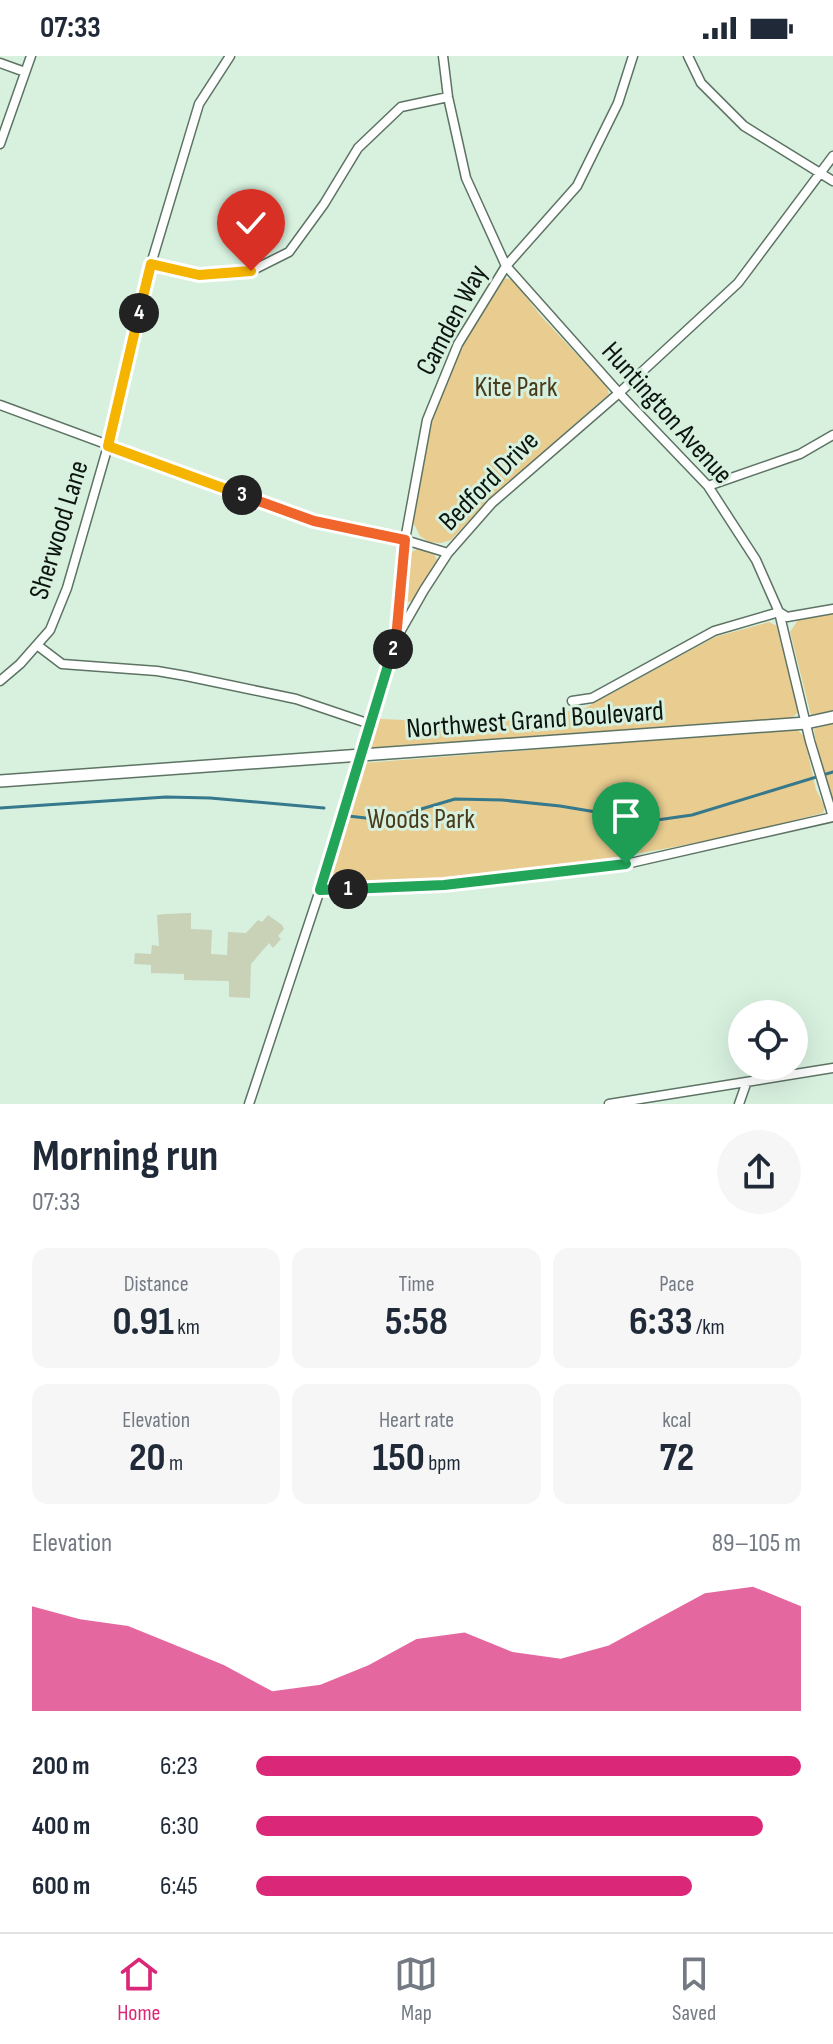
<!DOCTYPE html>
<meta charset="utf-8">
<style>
body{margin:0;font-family:"Sofia Sans Condensed",sans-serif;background:#f6f6f7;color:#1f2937;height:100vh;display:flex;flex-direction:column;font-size:30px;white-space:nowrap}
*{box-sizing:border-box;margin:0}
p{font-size:26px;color:#747a83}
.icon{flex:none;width:44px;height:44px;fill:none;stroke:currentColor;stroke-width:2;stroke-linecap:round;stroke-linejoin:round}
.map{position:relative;height:1048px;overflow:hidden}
.sheet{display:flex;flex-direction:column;background:#fff;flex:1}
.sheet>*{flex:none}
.tools{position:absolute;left:728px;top:944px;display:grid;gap:16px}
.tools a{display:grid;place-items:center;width:80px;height:80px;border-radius:50%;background:#fff;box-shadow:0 8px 32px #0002;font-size:40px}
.pin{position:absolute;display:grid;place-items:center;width:68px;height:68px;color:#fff;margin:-82px -34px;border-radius:50% 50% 50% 0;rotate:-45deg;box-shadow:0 0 8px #0007}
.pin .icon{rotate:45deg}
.km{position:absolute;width:40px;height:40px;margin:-20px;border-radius:50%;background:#222;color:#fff;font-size:22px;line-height:40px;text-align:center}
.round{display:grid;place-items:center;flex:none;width:84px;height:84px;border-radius:42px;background:#f6f6f7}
.head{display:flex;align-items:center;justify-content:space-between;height:136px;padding:0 32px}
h1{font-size:44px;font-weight:700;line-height:60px}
.figures{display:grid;grid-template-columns:repeat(3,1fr);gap:12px;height:136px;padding:8px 32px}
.figures div{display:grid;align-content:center;border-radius:16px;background:#f6f6f7;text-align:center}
.figures b{font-size:40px;font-weight:700}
.figures small{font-size:22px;font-weight:400}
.figures p{font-size:22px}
.chart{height:224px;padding:16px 32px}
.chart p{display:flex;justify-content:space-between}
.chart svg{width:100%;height:144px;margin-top:8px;fill:#db2777;opacity:.7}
ul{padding:0 32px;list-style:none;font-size:26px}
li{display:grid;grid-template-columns:128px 96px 1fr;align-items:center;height:60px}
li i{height:20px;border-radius:10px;background:#db2777}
.status{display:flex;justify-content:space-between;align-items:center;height:56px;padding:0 40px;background:#fff;direction:ltr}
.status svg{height:22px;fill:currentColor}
.tab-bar{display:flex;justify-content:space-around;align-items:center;height:112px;border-top:2px solid #e0e1e3;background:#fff;font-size:22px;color:#747a83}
.tab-bar a{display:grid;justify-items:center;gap:4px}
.tab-bar .selected{color:#db2777}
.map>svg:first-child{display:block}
.green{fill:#e8cc90}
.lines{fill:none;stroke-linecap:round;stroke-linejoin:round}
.stream{stroke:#36788c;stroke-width:3}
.building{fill:#c9d1b7}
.street-casing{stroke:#5d7363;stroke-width:11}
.secondary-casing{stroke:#5d7363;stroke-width:14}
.street{stroke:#fff;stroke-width:8}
.secondary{stroke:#fff;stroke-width:11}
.split-1-casing{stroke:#fff;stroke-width:16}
.split-2-casing{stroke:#fff;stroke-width:16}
.split-3-casing{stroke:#fff;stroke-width:16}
.split-4-casing{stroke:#fff;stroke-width:16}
.split-5-casing{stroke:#fff;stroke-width:16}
.split-1{stroke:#22a559;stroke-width:10}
.split-2{stroke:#22a559;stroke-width:10}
.split-3{stroke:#f0652b;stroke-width:10}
.split-4{stroke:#f5b400;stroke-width:10}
.split-5{stroke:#f5b400;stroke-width:10}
.labels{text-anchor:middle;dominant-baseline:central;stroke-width:6;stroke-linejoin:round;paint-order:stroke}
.street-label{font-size:28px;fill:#0d1510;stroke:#d8f1df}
.park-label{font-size:28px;fill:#493b1c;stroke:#d8f1df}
</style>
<div class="status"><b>07:33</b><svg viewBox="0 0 49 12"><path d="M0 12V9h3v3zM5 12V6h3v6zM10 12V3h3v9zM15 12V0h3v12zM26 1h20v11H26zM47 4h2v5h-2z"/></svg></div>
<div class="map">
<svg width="833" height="1048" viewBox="0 0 833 1048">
<rect width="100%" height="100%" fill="#d8f1df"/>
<!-- green -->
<path class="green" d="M 505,222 L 513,224 L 541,260 L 607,331 L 609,338 L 487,445 L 451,484 L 441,487 L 429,486 L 420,480 L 413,466 L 417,436 L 425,390 L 442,331 L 464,285 Z
M 417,493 L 433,496 L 437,504 L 412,545 L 408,546 L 410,497 Z
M 833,558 L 833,655 L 811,659 L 790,576 L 798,564 Z
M 769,566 L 777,570 L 798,656 L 791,663 L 372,694 L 368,689 L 377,659 L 381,663 L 481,667 L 583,653 L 715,581 Z
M 833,667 L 833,745 L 818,704 L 814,673 Z
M 796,673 L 804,680 L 816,734 L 825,751 L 823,757 C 663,799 498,824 333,828 L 330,826 L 328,821 L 348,760 L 360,711 L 364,707 Z"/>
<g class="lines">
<!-- stream -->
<path class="stream" d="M 0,752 L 166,741 L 210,742 L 324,752
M 348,760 L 384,764 L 455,743 L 502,744 L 560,750 L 596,756 L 620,764 L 650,765 L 692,759 L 833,716"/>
</g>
<!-- building -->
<path class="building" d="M 165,858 L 191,857 L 191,873 L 212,874 L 211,898 L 227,899 L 228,876 L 246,877 L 258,864 L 262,866 L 268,859 L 282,869 L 284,873 L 278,880 L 281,883 L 273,892 L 269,887 L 251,908 L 250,942 L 229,941 L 229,925 L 184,924 L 184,918 L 151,917 L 151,909 L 134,908 L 135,897 L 151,898 L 152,889 L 159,890 L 157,859 Z"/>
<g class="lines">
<!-- street casing -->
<g class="street-casing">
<path id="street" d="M 443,0 L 448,41 L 466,122 L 506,210 L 619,337 L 708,430 L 756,504 L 779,556 L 810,685 L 833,761
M 688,0 L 701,27 L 744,70 L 833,125
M 0,7 L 25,16
M 0,88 L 31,0
M 151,208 L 199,219 L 251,215 L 289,196 L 324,148 L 358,92 L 401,51 L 448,41
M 0,349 L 314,465 L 405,484 L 448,497
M 708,430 L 800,398 L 833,379
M 396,578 L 405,484 L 427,364 L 458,288 L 506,210 L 577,130 L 618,47 L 633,0
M 37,589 L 62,608 L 157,615 L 186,620 L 296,643 L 370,668
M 0,625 L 20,608 L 50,574 L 67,532 L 108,390 L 151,208 L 199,48 L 230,0
M 572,645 L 592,642 L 714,575 L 779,556 L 787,561 L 833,553
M 320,834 L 444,829 L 626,808 L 833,761
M 249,1048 L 320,834 L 396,583 L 424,534 L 448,497 L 492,447 L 619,337 L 738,227 L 833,100
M 609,1048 L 833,1012
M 739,1048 L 746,1028"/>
</g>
<!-- secondary casing -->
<g class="secondary-casing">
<path id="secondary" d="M 0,725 L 806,667 L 833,661"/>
</g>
<!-- street -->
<use href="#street" class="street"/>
<!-- secondary -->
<use href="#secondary" class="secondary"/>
</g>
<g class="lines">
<!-- split-1 casing -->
<g class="split-1-casing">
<path id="split-1" d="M 348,833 L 444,829 L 626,808"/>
</g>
<!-- split-2 casing -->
<g class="split-2-casing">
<path id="split-2" d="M 348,833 L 320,834 L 393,593"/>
</g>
<!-- split-3 casing -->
<g class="split-3-casing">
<path id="split-3" d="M 242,439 L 314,465 L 405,484 L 396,583 L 393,593"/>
</g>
<!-- split-4 casing -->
<g class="split-4-casing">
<path id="split-4" d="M 139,257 L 108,390 L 242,439"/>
</g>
<!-- split-5 casing -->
<g class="split-5-casing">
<path id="split-5" d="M 139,257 L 151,208 L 199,219 L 251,215"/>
</g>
<!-- split-1 -->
<use href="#split-1" class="split-1"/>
<!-- split-2 -->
<use href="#split-2" class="split-2"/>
<!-- split-3 -->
<use href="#split-3" class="split-3"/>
<!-- split-4 -->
<use href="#split-4" class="split-4"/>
<!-- split-5 -->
<use href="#split-5" class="split-5"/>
</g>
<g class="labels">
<!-- street labels -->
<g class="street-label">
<text transform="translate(452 264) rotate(-62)">Camden Way</text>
<text transform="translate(667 357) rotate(48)">Huntington Avenue</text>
<text transform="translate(489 425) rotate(-45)">Bedford Drive</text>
<text transform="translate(59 474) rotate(-73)">Sherwood Lane</text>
<text transform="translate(535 664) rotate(-4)">Northwest Grand Boulevard</text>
</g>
<!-- park labels -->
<g class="park-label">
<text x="516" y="331">Kite Park</text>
<text x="421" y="763">Woods Park</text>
</g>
</g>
</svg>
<div class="tools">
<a><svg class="icon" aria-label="locate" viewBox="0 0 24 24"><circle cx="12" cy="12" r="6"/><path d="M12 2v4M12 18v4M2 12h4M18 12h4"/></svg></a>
</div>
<div class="pin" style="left:626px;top:808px;background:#1e9e55"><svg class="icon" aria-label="arrive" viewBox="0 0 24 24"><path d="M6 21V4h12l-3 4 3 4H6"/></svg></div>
<div class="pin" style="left:251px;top:215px;background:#d93025"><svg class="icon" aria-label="check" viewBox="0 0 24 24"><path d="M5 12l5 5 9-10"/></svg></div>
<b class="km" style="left:348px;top:833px">1</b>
<b class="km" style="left:393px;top:593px">2</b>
<b class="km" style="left:242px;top:439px">3</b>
<b class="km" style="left:139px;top:257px">4</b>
</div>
<section class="sheet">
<div class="head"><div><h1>Morning run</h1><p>07:33</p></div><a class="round"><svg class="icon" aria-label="share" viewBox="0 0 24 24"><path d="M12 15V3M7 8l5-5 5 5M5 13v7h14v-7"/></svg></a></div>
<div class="figures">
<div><p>Distance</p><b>0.91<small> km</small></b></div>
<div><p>Time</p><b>5:58</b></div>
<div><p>Pace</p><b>6:33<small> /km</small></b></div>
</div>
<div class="figures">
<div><p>Elevation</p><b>20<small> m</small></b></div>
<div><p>Heart rate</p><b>150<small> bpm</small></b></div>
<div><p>kcal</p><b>72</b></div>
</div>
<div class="chart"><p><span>Elevation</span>89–105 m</p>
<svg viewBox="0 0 160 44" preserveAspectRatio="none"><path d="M0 44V12L10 16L20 18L30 24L40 30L50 38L60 36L70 30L80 22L90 20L100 26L110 28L120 24L130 16L140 8L150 6L160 12V44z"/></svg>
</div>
<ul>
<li><b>200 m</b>6:23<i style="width:100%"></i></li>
<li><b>400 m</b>6:30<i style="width:93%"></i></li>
<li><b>600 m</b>6:45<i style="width:80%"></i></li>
</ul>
</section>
<nav class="tab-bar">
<a class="selected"><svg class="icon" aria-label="home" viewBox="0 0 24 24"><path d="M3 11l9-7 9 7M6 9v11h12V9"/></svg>Home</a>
<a><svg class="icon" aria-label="map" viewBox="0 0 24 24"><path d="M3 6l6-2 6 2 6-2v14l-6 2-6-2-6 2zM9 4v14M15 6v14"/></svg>Map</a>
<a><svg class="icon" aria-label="saved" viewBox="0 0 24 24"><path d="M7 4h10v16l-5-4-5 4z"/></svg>Saved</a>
</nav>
